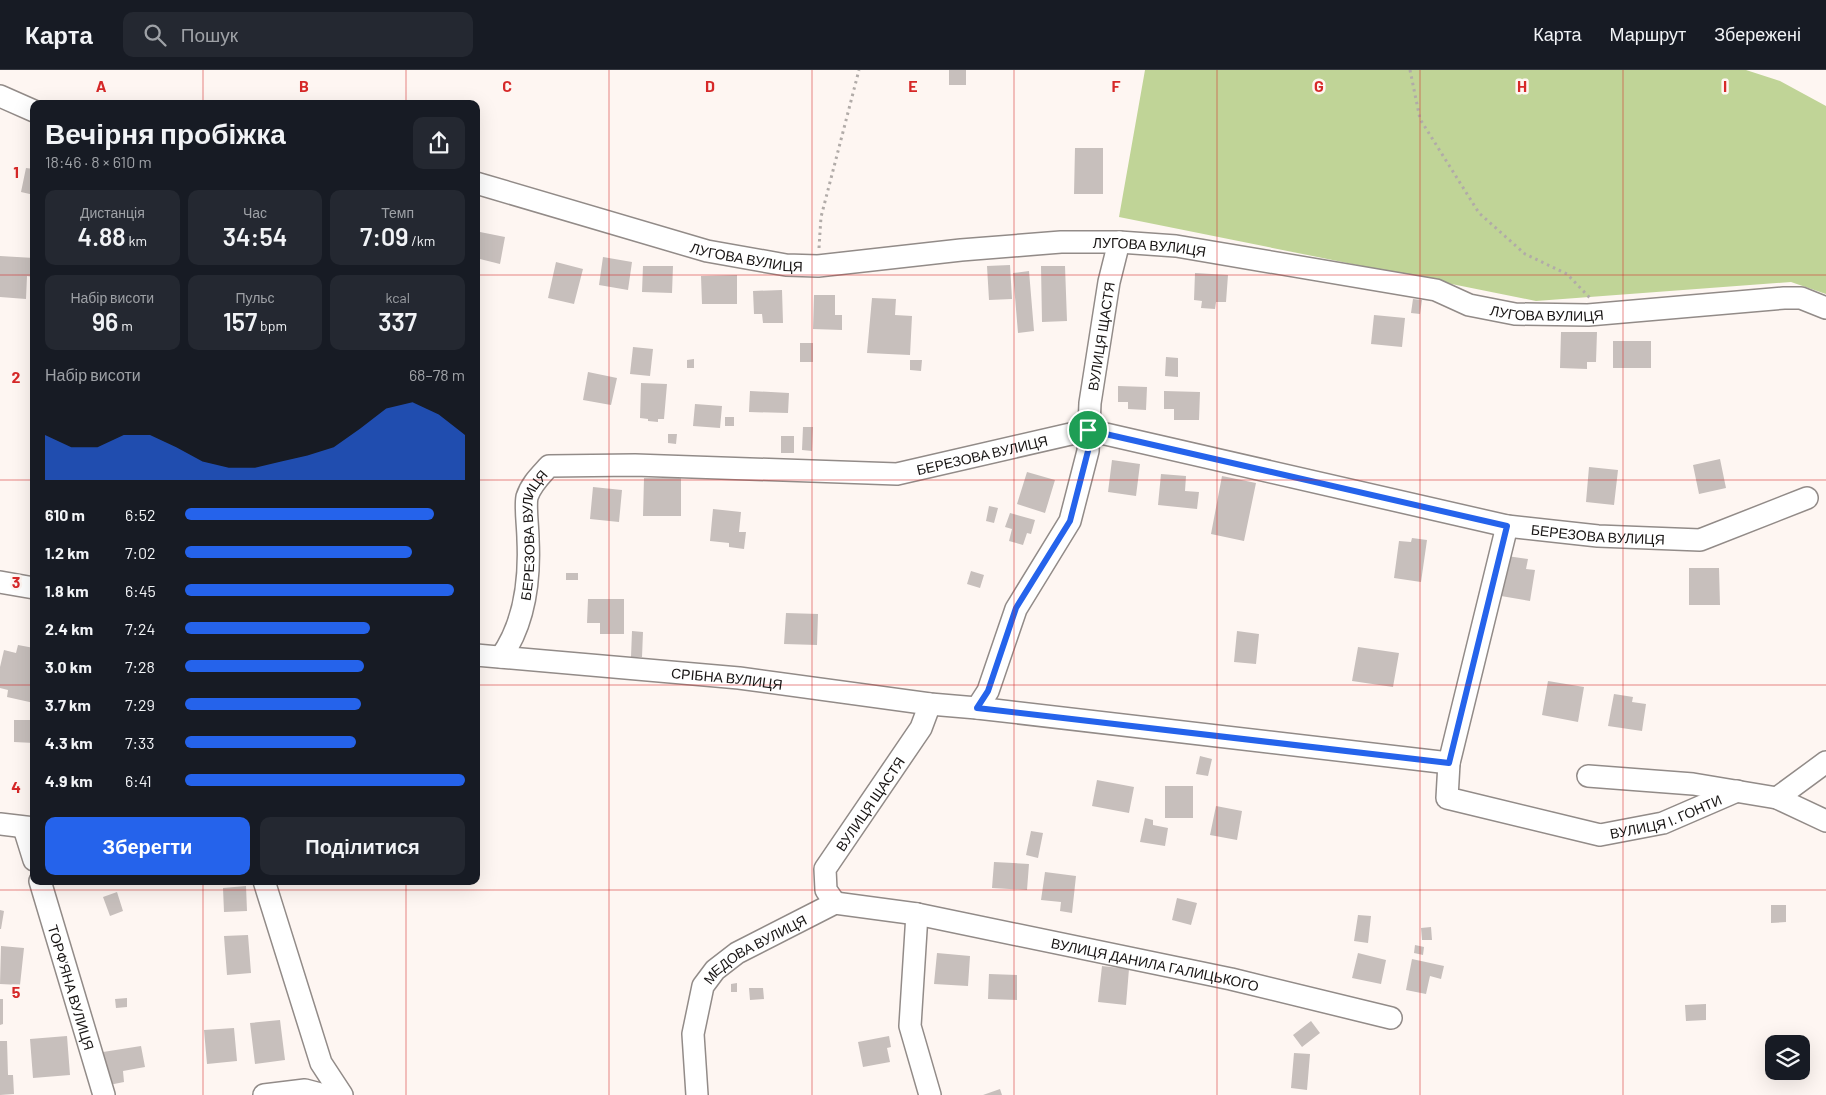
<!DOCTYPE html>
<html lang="uk">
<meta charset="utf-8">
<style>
body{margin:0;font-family:Barlow,sans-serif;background:#242831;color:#f1f3f6;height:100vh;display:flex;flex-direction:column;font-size:19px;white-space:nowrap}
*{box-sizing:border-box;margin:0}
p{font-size:16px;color:#9ea1a6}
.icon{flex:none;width:28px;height:28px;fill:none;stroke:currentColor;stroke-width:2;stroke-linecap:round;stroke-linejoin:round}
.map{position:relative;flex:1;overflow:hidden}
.side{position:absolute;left:30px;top:30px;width:450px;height:785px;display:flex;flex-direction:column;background:#171b24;border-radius:10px;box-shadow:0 5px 20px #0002}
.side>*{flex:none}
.buttons{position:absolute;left:1765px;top:965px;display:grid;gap:10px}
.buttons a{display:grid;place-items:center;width:45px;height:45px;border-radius:10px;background:#171b24;box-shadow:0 5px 20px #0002;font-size:25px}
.pin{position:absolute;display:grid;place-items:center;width:42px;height:42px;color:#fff;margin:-21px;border:2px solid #fff;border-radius:50%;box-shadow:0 1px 5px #0007}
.round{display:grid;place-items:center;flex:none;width:52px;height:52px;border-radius:10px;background:#242831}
.head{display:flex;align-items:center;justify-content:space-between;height:85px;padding:0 15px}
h1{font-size:28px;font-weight:600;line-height:38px}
.stats{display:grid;grid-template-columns:repeat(3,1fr);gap:8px;height:85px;padding:5px 15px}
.stats div{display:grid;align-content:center;border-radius:10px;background:#242831;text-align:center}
.stats b{font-size:25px;font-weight:600}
.stats small{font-size:14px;font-weight:400}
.stats p{font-size:14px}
.chart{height:140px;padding:10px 15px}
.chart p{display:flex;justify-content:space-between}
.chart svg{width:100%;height:90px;margin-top:5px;fill:#2563eb;opacity:.7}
.button{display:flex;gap:10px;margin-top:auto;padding:10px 15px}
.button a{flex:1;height:58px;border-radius:10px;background:#2563eb;color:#fff;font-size:20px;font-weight:600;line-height:58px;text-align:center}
.button a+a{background:#242831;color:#f1f3f6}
ul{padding:0 15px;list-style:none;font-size:16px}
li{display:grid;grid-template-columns:80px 60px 1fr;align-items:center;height:38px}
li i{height:12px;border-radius:6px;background:#2563eb}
header{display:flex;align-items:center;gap:30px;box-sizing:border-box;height:70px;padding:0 25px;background:#171b24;border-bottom:1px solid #363941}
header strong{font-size:24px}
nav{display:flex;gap:28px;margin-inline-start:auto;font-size:18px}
.search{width:350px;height:45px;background:#242831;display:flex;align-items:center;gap:12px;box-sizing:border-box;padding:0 18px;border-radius:10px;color:#9ea1a6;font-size:19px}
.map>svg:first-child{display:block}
.green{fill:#c0d497}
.building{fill:#c7bfbc}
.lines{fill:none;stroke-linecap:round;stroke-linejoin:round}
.minor-casing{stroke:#928b88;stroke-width:24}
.path{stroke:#b1aba8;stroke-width:3;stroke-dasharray:2.5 4;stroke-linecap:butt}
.minor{stroke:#fff;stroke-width:21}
.route-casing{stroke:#fff;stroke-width:10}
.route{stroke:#2563eb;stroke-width:6}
.grid{fill:none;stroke:#d62828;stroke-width:1;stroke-opacity:0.55}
.labels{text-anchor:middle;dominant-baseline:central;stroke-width:5;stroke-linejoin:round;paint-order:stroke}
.street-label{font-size:14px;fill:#181514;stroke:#fef6f2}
.grid-label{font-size:16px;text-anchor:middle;font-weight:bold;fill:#d62828;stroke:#fef6f2;stroke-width:5;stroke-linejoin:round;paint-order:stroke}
</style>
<header>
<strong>Карта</strong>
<div class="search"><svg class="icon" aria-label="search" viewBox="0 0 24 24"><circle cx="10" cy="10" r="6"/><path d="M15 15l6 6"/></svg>Пошук</div>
<nav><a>Карта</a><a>Маршрут</a><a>Збережені</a></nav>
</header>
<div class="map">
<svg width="1826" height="1025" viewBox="0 0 1826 1025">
<rect width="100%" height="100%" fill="#fef6f2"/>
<!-- green -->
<path class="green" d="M 1145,0 L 1746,0 L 1780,11 L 1826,36 L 1826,224 L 1791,212 L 1536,231 L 1119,147 Z"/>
<!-- building -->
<path class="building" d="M 949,0 L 966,0 L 966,15 L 949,15 Z
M 1075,78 L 1103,78 L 1103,124 L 1074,124 Z
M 26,98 L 34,99 L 34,125 L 21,122 Z
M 480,162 L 505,167 L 500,194 L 476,188 L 476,179 Z
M 0,186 L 34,188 L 34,207 L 27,206 L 26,229 L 0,227 Z
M 603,187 L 632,192 L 628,220 L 599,215 Z
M 556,192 L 583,199 L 574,234 L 548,228 Z
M 1010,195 L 1012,229 L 989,230 L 987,196 Z
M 643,196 L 673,196 L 672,223 L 642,222 Z
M 1041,196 L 1065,196 L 1067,251 L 1042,252 Z
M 1029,201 L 1034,261 L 1018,263 L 1013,203 Z
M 1195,203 L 1228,205 L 1226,232 L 1216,232 L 1215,239 L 1201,238 L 1202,231 L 1194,230 Z
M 737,205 L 737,234 L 702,234 L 701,206 Z
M 782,220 L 783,253 L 763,253 L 762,244 L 754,244 L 753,221 Z
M 814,225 L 835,225 L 835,245 L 842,245 L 842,260 L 813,259 Z
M 872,228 L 896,229 L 895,245 L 912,246 L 910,285 L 867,283 Z
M 1413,229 L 1422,230 L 1420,244 L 1411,243 Z
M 1374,245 L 1405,248 L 1402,277 L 1371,274 Z
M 1561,262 L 1597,262 L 1596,292 L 1587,292 L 1587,299 L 1560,298 Z
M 1613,271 L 1651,271 L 1651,298 L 1613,298 Z
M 800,273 L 813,273 L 813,292 L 800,292 Z
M 633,277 L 653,279 L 650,306 L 630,304 Z
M 1166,287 L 1178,288 L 1178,307 L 1165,306 Z
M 694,289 L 694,298 L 687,298 L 687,290 Z
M 910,290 L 922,290 L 921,301 L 910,300 Z
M 588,302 L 617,308 L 611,335 L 583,330 Z
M 641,313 L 667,314 L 664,349 L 658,349 L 658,352 L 648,351 L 648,349 L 640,348 Z
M 1118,316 L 1147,317 L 1146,340 L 1128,339 L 1128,332 L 1118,332 Z
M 750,321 L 789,323 L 788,343 L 749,342 Z
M 1164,321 L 1200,322 L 1199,350 L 1174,350 L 1174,339 L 1164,339 Z
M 695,334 L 722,336 L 720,358 L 693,356 Z
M 725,347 L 734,347 L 734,356 L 725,356 Z
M 803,357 L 813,357 L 812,381 L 802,380 Z
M 668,364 L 677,364 L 676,374 L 668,373 Z
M 781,366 L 794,366 L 794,383 L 781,383 Z
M 1720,389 L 1726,418 L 1699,424 L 1693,395 Z
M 1112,390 L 1140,394 L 1136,426 L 1108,422 Z
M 1589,397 L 1618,400 L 1614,435 L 1586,432 Z
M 1027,402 L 1055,410 L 1045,443 L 1017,434 Z
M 1161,404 L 1186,406 L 1185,421 L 1199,422 L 1197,439 L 1158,435 Z
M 1222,406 L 1256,413 L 1244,471 L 1211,464 Z
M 644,408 L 681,408 L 681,446 L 643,446 Z
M 593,417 L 622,420 L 619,452 L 590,449 Z
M 989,436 L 998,438 L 994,453 L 986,451 Z
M 713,439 L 741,442 L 739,462 L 746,462 L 744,479 L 729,477 L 729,473 L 710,471 Z
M 1010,443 L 1035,450 L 1031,464 L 1027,463 L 1023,475 L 1009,471 L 1012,459 L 1005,457 Z
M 1412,468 L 1427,470 L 1421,512 L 1394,508 L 1399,471 L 1411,472 Z
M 1507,486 L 1528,489 L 1526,499 L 1535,500 L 1530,531 L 1501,526 Z
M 1689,498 L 1719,498 L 1720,535 L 1689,535 Z
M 971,501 L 984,505 L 980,518 L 967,514 Z
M 566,503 L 578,503 L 578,510 L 566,510 Z
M 588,529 L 624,529 L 624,564 L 600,564 L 600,553 L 587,553 Z
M 786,543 L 818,544 L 817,575 L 784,574 Z
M 632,561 L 643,562 L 642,587 L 631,587 Z
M 1237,561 L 1259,564 L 1256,594 L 1234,592 Z
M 18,575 L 34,578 L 34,633 L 7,627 L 8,620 L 0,618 L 0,597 L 4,580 L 16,583 Z
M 1358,577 L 1399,583 L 1393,617 L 1352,611 Z
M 1548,611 L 1584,617 L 1578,652 L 1542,645 Z
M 1614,624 L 1633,627 L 1632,632 L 1646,634 L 1642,661 L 1608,656 Z
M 14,650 L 34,650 L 34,673 L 14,672 Z
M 1200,686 L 1212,689 L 1208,706 L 1196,704 Z
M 1097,710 L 1134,717 L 1129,743 L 1092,736 Z
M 1165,716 L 1193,716 L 1193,748 L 1165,748 Z
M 1216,736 L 1242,741 L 1237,770 L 1210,765 Z
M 1145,748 L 1153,750 L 1153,755 L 1168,758 L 1165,776 L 1140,772 Z
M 1031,761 L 1043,763 L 1038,788 L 1026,785 Z
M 994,792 L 1029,794 L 1027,820 L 992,818 Z
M 1045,802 L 1076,806 L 1072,843 L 1060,841 L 1061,832 L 1041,830 Z
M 246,816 L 247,841 L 224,842 L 223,818 Z
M 117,822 L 123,841 L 110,846 L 103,827 Z
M 1177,828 L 1197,833 L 1191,855 L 1172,850 Z
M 1771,835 L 1786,835 L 1786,852 L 1771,853 Z
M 0,840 L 4,841 L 1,859 L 0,859 Z
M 1358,845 L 1371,846 L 1368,873 L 1354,871 Z
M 1431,857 L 1432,870 L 1422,870 L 1421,858 Z
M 248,865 L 251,903 L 227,905 L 224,866 Z
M 1415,875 L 1424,877 L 1423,885 L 1414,883 Z
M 1,876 L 24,878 L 20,915 L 0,914 Z
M 937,883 L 970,886 L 968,916 L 934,914 Z
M 1358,883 L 1386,890 L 1381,914 L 1352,908 Z
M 1412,889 L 1444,896 L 1441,909 L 1430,906 L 1426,924 L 1406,920 Z
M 1102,896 L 1129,899 L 1126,935 L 1098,932 Z
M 989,904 L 1017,905 L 1017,930 L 988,929 Z
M 737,913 L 737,922 L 731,922 L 731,914 Z
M 749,918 L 763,918 L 764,929 L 750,930 Z
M 127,928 L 127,937 L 116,938 L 115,929 Z
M 0,929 L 3,929 L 3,954 L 0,955 Z
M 1706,934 L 1706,950 L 1686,951 L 1685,935 Z
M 280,950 L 285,990 L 255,994 L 250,953 Z
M 1311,951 L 1320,963 L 1302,977 L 1293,965 Z
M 234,958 L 237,991 L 207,994 L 204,960 Z
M 67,966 L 70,1005 L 33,1008 L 30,969 Z
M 889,966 L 891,977 L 887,978 L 890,992 L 863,997 L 858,972 Z
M 0,971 L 7,971 L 8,1005 L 13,1005 L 14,1024 L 0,1025 Z
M 141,976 L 145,997 L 123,1001 L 124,1012 L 109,1015 L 103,982 Z
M 1294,983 L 1310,984 L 1307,1020 L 1291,1018 Z
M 1000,1019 L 1002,1025 L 983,1025 Z"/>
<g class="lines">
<!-- minor casing -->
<g class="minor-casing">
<g id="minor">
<path d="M 0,26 L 34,41"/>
<path id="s1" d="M 476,113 L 707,181 L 786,195 L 818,196 L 961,180 L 1061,172 L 1119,172 L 1176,176 L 1436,220 L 1469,235 L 1515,244 L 1588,245 L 1784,228 L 1801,228 L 1826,238"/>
<path id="s2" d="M 1507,456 L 1449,693 L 1447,728 L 1600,765 L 1663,753 L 1737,721"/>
<path d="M 0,512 L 34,518"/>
<path id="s3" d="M 476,585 L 739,608 L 930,634 L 977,638 L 1449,693"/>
<path id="s4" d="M 501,587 C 525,553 530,509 528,469 C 528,457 525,437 527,427 C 531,414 541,405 549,396 L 635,395 L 897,404 L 1088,360 L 1507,456 L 1598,466 L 1700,470 L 1807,428"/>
<path id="s5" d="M 977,638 L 988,621 L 1016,539 L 1070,451 L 1088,381 L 1090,333 L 1109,212 L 1119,172"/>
<path d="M 1588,706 L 1693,714 L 1777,728 L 1826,751"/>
<path d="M 1777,728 L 1826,692"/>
<path d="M 0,754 L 34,758"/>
<path d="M 24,758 L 34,790"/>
<path id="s6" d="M 40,811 L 104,1025"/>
<path d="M 264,811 L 321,993 L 342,1025"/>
<path id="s7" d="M 835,833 L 826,820 L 825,799 L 921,658 L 930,634"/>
<path d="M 917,844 L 910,956 L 930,1025"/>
<path d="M 264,1025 L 305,1020 L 324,1025"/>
<path id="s8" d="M 697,1025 L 693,964 L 703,916 L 715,900 L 737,883 L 835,833 L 917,844 L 1231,909 L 1391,948"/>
</g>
</g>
<!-- path -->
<path class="path" d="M 1410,0 L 1420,49 L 1479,143 L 1525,184 L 1567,204 L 1590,228
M 819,178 L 821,147 L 859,0"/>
<!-- minor -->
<use href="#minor" class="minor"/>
</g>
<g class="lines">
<!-- route casing -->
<g class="route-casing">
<path id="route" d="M 1088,360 L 1507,456 L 1449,693 L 977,638 L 988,621 L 1016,538 L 1070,451 L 1088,381 Z"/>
</g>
<!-- route -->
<use href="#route" class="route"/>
</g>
<!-- grid -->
<path class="grid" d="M 203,0 L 203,34M 406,0 L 406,34M 609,0 L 609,1025M 812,0 L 812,1025M 1014,0 L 1014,1025M 1217,0 L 1217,1025M 1420,0 L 1420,1025M 1623,0 L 1623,1025M 0,205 L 34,205M 476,205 L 1826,205M 0,410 L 34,410M 476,410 L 1826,410M 0,615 L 34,615M 476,615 L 1826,615M 203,811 L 203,1025M 406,811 L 406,1025M 0,820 L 1826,820"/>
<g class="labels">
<!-- street labels -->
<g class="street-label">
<text stroke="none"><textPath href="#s1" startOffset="686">ЛУГОВА ВУЛИЦЯ</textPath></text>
<text stroke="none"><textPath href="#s1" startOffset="281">ЛУГОВА ВУЛИЦЯ</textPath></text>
<text stroke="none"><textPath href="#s1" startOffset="1091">ЛУГОВА ВУЛИЦЯ</textPath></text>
<text stroke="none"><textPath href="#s5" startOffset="398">ВУЛИЦЯ ЩАСТЯ</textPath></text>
<text stroke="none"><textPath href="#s4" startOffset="639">БЕРЕЗОВА ВУЛИЦЯ</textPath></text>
<text stroke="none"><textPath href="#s4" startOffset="1269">БЕРЕЗОВА ВУЛИЦЯ</textPath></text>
<text stroke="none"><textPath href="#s4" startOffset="129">БЕРЕЗОВА ВУЛИЦЯ</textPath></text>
<text stroke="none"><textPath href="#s3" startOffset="252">СРІБНА ВУЛИЦЯ</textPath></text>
<text stroke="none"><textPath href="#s7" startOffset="116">ВУЛИЦЯ ЩАСТЯ</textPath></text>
<text stroke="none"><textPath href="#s2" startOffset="505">ВУЛИЦЯ І. ГОНТИ</textPath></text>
<text stroke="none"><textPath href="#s8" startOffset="175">МЕДОВА ВУЛИЦЯ</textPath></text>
<text stroke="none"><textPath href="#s8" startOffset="594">ВУЛИЦЯ ДАНИЛА ГАЛИЦЬКОГО</textPath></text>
<text stroke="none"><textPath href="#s6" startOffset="111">ТОРФ'ЯНА ВУЛИЦЯ</textPath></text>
</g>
</g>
<g class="grid-label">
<text x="101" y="22">A</text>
<text x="304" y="22">B</text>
<text x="507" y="22">C</text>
<text x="710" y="22">D</text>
<text x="913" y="22">E</text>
<text x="1116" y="22">F</text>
<text x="1319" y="22">G</text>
<text x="1522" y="22">H</text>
<text x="1725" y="22">I</text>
<text x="16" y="108">1</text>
<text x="16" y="313">2</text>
<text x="16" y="518">3</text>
<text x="16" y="723">4</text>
<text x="16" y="928">5</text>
</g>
</svg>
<div class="buttons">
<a><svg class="icon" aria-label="layers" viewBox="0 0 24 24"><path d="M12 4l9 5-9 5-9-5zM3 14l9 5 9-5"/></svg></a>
</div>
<div class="pin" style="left:1088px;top:360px;background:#1e9e55"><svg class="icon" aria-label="arrive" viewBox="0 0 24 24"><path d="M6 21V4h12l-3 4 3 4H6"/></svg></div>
<section class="side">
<div class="head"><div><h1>Вечірня пробіжка</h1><p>18:46 · 8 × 610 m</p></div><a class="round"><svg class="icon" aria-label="share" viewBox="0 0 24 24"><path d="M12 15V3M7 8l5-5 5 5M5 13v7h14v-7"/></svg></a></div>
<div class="stats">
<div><p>Дистанція</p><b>4.88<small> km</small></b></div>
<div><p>Час</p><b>34:54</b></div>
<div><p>Темп</p><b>7:09<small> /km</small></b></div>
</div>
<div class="stats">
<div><p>Набір висоти</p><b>96<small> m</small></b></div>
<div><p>Пульс</p><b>157<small> bpm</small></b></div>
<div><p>kcal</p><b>337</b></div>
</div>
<div class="chart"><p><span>Набір висоти</span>68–78 m</p>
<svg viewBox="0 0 160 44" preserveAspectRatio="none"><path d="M0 44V22L10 28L20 28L30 22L40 22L50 28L60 35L70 38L80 38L90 35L100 32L110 28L120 19L130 9L140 6L150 12L160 22V44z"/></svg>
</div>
<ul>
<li><b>610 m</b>6:52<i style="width:89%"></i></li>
<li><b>1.2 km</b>7:02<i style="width:81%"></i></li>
<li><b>1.8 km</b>6:45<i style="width:96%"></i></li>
<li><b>2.4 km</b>7:24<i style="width:66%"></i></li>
<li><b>3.0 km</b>7:28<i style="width:64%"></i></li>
<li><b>3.7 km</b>7:29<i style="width:63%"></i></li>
<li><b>4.3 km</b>7:33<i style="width:61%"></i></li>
<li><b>4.9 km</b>6:41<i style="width:100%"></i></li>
</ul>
<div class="button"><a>Зберегти</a><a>Поділитися</a></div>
</section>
</div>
